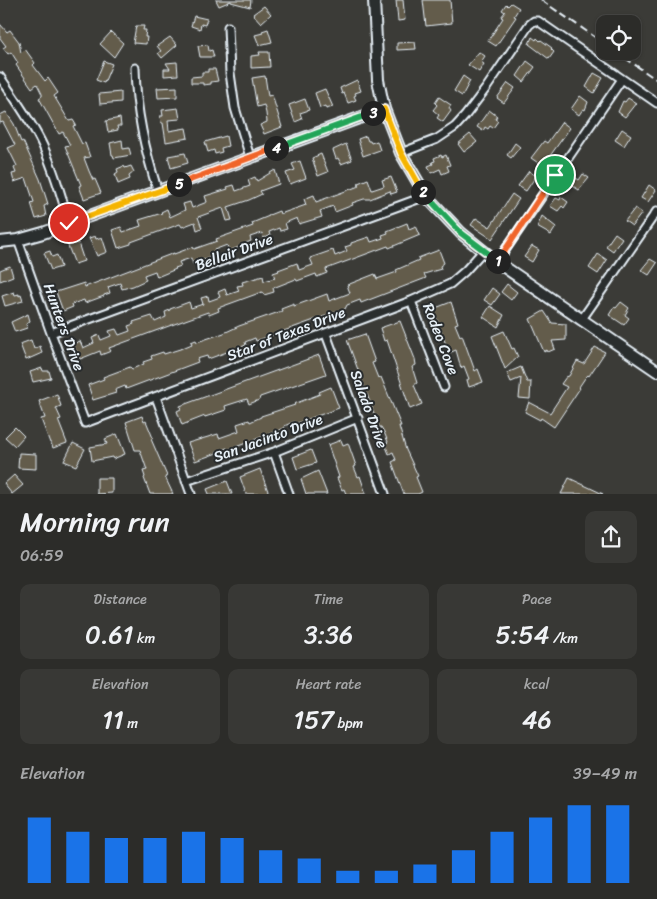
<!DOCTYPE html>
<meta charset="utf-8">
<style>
body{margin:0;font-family:Sriracha,sans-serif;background:#383835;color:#f1f3f6;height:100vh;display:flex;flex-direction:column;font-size:19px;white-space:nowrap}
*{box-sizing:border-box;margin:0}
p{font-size:16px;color:#a6a7a8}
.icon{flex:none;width:28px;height:28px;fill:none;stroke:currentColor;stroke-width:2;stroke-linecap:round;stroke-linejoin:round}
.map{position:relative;height:494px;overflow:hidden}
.panel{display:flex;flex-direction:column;background:#2c2c29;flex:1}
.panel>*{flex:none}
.controls{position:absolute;left:596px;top:15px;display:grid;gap:10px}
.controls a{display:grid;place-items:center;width:45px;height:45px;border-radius:10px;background:#2c2c29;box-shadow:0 1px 4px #0004,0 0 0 1px #484846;font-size:25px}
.pin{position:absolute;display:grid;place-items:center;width:42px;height:42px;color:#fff;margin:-21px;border:2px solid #fff;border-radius:50%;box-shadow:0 1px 5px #0007}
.km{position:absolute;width:25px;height:25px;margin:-12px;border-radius:50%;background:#222;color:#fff;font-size:14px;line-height:25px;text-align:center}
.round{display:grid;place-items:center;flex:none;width:52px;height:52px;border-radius:10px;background:#383835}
.head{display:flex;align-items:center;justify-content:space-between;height:85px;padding:0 20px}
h1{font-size:28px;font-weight:600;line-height:38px}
.figures{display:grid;grid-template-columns:repeat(3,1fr);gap:8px;height:85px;padding:5px 20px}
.figures div{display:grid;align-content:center;border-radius:10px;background:#383835;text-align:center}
.figures b{font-size:25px;font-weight:600}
.figures small{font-size:14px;font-weight:400}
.figures p{font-size:14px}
.chart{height:140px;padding:10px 20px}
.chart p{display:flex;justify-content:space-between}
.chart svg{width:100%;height:90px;margin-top:5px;stroke:#1a73e8;stroke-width:6}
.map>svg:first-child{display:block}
.building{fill:#645c4c;stroke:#e8f1f8}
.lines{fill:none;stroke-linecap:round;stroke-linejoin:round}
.street-casing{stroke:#e8f1f8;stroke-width:11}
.secondary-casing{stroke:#e8f1f8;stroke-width:14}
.street{stroke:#2a2d2e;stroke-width:7}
.secondary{stroke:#2a2d2e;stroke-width:10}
.rail{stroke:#e8f1f8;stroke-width:2;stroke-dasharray:8 4;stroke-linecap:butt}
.split-1-casing{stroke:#fff;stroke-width:10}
.split-2-casing{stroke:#fff;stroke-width:10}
.split-3-casing{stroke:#fff;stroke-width:10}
.split-4-casing{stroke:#fff;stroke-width:10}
.split-5-casing{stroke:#fff;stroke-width:10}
.split-6-casing{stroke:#fff;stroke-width:10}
.split-1{stroke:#f0652b;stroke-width:6}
.split-2{stroke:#22a559;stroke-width:6}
.split-3{stroke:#f5b400;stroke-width:6}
.split-4{stroke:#22a559;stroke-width:6}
.split-5{stroke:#f0652b;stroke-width:6}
.split-6{stroke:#f5b400;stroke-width:6}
.labels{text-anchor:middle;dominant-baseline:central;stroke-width:4;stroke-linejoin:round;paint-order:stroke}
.street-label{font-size:15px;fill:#e8f1f8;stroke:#2a2d2e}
</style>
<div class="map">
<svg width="657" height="494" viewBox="0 0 657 494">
<rect width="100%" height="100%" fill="#3b3b37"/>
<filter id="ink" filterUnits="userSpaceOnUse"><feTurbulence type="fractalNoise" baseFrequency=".02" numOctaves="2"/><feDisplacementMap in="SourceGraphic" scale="10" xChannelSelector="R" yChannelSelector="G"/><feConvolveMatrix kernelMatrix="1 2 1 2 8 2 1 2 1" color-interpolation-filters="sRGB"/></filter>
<g filter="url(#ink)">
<!-- building -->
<path class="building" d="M 216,0 L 251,0 L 250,7 L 231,2 L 231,1 L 219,6 Z
M 396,0 L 403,0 L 405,20 L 398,21 Z
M 423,0 L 450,0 L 452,23 L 426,26 Z
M 511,3 L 519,8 L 514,16 L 516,17 L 496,46 L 488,41 L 503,18 L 501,17 L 505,12 L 502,10 L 506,4 L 508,6 Z
M 264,6 L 271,14 L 261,23 L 253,14 Z
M 194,16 L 207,19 L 205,25 L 201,24 L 200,29 L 191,26 Z
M 0,24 L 7,32 L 10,30 L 19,42 L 21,53 L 25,49 L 35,63 L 33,65 L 45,81 L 48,78 L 58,93 L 54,96 L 69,121 L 73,120 L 76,125 L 73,126 L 82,144 L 85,143 L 90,157 L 84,158 L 89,171 L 93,180 L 95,179 L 101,193 L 84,199 L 79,186 L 81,185 L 65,146 L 70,145 L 63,132 L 59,134 L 39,98 L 42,96 L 42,94 L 37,84 L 32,88 L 16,65 L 18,63 L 11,52 L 8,54 L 3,48 L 6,46 L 0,38 Z
M 136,26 L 144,26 L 143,30 L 146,30 L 145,37 L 147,37 L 146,44 L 133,43 Z
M 268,29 L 272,42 L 259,45 L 255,35 L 263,33 L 262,31 Z
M 111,32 L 123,43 L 114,57 L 100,44 Z
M 170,37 L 177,45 L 162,58 L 158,53 L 161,51 L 157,46 Z
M 532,37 L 536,40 L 537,38 L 540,41 L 541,40 L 552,48 L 551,49 L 554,52 L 549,59 L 529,44 Z
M 415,42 L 416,49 L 397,50 L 397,43 Z
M 208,45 L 209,51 L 212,50 L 214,57 L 200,57 L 198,46 Z
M 259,52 L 269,52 L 270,67 L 251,68 L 251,56 L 260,55 Z
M 479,52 L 485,56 L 481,62 L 484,64 L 479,72 L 468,65 Z
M 104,61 L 112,64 L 104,83 L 96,80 Z
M 527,61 L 535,67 L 524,82 L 517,76 Z
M 177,62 L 178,75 L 164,76 L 164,69 L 170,69 L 166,63 Z
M 208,69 L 215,69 L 218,81 L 211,82 L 211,84 L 203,85 L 203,83 L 191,83 L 191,77 L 202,76 L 202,72 L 208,72 Z
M 594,73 L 603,78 L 594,93 L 586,87 Z
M 265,76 L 268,96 L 272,95 L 282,127 L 264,134 L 260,125 L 267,122 L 266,113 L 264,105 L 257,107 L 252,78 Z
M 463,76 L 470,81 L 462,96 L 454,91 Z
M 357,80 L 361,91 L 355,93 L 356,95 L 354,96 L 356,100 L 348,103 L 344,93 L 342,94 L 340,88 Z
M 508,83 L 515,88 L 504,103 L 497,98 Z
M 177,87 L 177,97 L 158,98 L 157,88 Z
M 325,89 L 333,107 L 326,109 L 325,106 L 320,108 L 315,93 Z
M 121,92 L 121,102 L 100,104 L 99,94 Z
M 580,96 L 588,102 L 585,110 L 583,109 L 579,115 L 571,109 Z
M 439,97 L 451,105 L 449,108 L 451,111 L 443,122 L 437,118 L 439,115 L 433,110 L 437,105 L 435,103 Z
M 628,98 L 636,103 L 625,117 L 618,112 L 623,101 L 625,102 Z
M 305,99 L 309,110 L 300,113 L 302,119 L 295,122 L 289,105 Z
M 178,108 L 180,119 L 168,120 L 169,131 L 186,128 L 188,138 L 166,142 L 163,123 L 161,123 L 160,116 L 163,116 L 162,110 Z
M 489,110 L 497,116 L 495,119 L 498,121 L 493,128 L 490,126 L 488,129 L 485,127 L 483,131 L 477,127 Z
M 6,112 L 14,124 L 21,142 L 23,141 L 40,179 L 48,204 L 44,206 L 46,216 L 36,219 L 31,203 L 34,202 L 26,178 L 14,182 L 12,174 L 16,173 L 14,168 L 17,166 L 8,148 L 15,145 L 3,122 L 0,123 L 0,115 Z
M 120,118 L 121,126 L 117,126 L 118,130 L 108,132 L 106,121 Z
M 562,122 L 570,128 L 547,160 L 549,161 L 544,167 L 531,158 L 544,141 L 547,143 Z
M 622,129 L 631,135 L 624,146 L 615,140 Z
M 470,134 L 477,142 L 464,152 L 458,144 Z
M 226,136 L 228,146 L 221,148 L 222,152 L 215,154 L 214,150 L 208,152 L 205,142 Z
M 366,136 L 368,141 L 370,141 L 371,143 L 377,141 L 380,150 L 363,156 L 358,139 Z
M 122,140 L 123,149 L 129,148 L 131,155 L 114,158 L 113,155 L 112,155 L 110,143 Z
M 515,143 L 520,147 L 511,158 L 507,155 Z
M 346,144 L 352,160 L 341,164 L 338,158 L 336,159 L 333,150 Z
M 185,153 L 188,163 L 171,168 L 168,156 Z
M 321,154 L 328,172 L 318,176 L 312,158 Z
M 441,155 L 442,157 L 446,155 L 450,165 L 447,166 L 449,171 L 442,174 L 440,169 L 431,173 L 428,166 L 433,164 L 432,162 L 435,161 L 434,158 Z
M 300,161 L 306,178 L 290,184 L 286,173 L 295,170 L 292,164 Z
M 124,166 L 125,168 L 131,166 L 134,172 L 129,176 L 130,179 L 118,184 L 115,174 L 118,172 L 117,169 Z
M 275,170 L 279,184 L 260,191 L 262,194 L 249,200 L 228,207 L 232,220 L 227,221 L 223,208 L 198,217 L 202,228 L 197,230 L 195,222 L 182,227 L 180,224 L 131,242 L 131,244 L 118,248 L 112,230 L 121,227 L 123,232 L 141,226 L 139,220 L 162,213 L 161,212 L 167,209 L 170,217 L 185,210 L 183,204 L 190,202 L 192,208 L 207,202 L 205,196 L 228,189 L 227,187 L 234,185 L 236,191 L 250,186 L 248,180 L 255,177 L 257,181 Z
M 529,171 L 536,176 L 526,191 L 518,186 Z
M 583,174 L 589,178 L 579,190 L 568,183 L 573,176 L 579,180 Z
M 391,177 L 397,192 L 391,194 L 390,191 L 370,199 L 364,199 L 352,203 L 353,205 L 335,212 L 333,206 L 320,211 L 322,217 L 299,224 L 297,218 L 285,223 L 287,229 L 280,231 L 279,228 L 269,232 L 270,236 L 263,238 L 262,233 L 250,237 L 251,241 L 246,243 L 247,244 L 229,251 L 227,245 L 214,250 L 216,255 L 193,264 L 191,258 L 179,262 L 181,266 L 175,268 L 176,269 L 157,277 L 155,271 L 144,275 L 146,280 L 133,286 L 122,289 L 120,283 L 108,287 L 110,293 L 104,295 L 104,296 L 85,303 L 84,300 L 72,304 L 73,307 L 63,311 L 56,292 L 84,283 L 85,287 L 174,253 L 174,254 L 193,247 L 194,249 L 217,241 L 216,239 L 253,226 L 252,223 L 269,216 L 269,215 L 279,211 L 280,214 L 306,205 L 304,199 L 314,195 L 316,202 L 359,186 L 358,183 L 368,179 L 372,190 L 384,186 L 382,180 Z
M 649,185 L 656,190 L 648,202 L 641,198 Z
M 512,194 L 519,199 L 492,239 L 471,225 L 476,218 L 490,227 Z
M 561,197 L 568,202 L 564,208 L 562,206 L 558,211 L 550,206 L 556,198 L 560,200 Z
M 635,208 L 642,213 L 632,226 L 625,221 Z
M 542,216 L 556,227 L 551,235 L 537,227 Z
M 407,223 L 409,229 L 416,226 L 420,235 L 389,248 L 388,246 L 326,269 L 327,273 L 317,277 L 316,274 L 297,281 L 296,279 L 273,288 L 274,292 L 264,295 L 262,292 L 218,308 L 219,311 L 209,315 L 208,312 L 188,319 L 109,348 L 111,351 L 101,355 L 100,351 L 80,359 L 77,353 L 73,344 L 80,341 L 83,348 L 94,343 L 92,338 L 99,335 L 101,340 L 111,336 L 109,331 L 116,329 L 119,335 L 130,331 L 128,326 L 134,324 L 133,322 L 152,316 L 155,322 L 166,317 L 165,312 L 170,310 L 170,309 L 189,302 L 191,308 L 203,304 L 201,298 L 208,296 L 209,301 L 220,297 L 218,292 L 225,289 L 227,295 L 239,291 L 237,286 L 243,285 L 242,282 L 263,276 L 264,281 L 275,278 L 273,273 L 279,271 L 278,270 L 297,263 L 299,270 L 313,265 L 310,258 L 333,250 L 335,256 L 347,251 L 345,247 L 351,245 L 351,243 L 369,237 L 371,242 L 383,238 L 382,235 L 388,233 L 387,231 Z
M 615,233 L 622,238 L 613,251 L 606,246 Z
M 95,236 L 96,239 L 102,237 L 107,252 L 97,256 L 89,238 Z
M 78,243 L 84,261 L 75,264 L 68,246 Z
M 532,246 L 539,250 L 532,262 L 524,257 Z
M 439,250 L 444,263 L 440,266 L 441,269 L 424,274 L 426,278 L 361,303 L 360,300 L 347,305 L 345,309 L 256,341 L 255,338 L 245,342 L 246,345 L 208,359 L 207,356 L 197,359 L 198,362 L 126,389 L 125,386 L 115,390 L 116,393 L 93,400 L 88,385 L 104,379 L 103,377 L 130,367 L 132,369 L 144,364 L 143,362 L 152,359 L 151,356 L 163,352 L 164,354 L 180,349 L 192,344 L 191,342 L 196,340 L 197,342 L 224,333 L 239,326 L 282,311 L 281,309 L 294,304 L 294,306 L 327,294 L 329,301 L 350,293 L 347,285 L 375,274 L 377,279 L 397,272 L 396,270 L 419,260 L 418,258 Z
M 50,251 L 52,257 L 57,255 L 61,267 L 51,270 L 44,253 Z
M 598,254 L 607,260 L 598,274 L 589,268 Z
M 650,259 L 657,263 L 649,275 L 641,270 Z
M 10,266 L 13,276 L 0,281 L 0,270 Z
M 507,284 L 517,292 L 511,300 L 501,292 Z
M 492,288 L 500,294 L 492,305 L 484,300 Z
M 14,292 L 15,295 L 19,294 L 19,296 L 21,295 L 23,301 L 5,306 L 2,296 Z
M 451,302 L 458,323 L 455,324 L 460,336 L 462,335 L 475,371 L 478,369 L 483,382 L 469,387 L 467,380 L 469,379 L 464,366 L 461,368 L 456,350 L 449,353 L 433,309 Z
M 621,302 L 629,308 L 625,315 L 629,318 L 624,325 L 609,315 L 614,307 L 616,308 Z
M 490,306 L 504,315 L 498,327 L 483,317 Z
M 544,311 L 552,323 L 566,324 L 566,340 L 552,341 L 555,349 L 548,352 L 547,350 L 544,352 L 530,319 Z
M 28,314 L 30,321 L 26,324 L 27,328 L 15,332 L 11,322 Z
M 400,321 L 415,359 L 416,365 L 412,367 L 417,383 L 414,385 L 422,404 L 410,409 L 387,340 L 384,341 L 380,328 Z
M 504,331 L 512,349 L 514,348 L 518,357 L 505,369 L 492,336 Z
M 365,334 L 375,362 L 372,363 L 378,378 L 381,377 L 401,426 L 399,426 L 406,450 L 418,476 L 416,477 L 422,492 L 418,494 L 404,494 L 403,492 L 392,462 L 396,460 L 393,452 L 389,454 L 385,444 L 388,442 L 384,432 L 381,427 L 379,427 L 347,340 Z
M 31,340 L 34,349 L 40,346 L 42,353 L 26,360 L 20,344 Z
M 595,347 L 605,352 L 589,376 L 588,375 L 585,378 L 579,387 L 580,388 L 554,427 L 541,418 L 540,420 L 525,412 L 529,402 L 550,413 L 567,387 L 561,384 L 566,377 L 569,376 L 577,361 L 584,364 Z
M 319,355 L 326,374 L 260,397 L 259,400 L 249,404 L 247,399 L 225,406 L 226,410 L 205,417 L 205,416 L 182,425 L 177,411 L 181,409 L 180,406 Z
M 521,367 L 527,382 L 531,382 L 530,399 L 519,398 L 521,378 L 511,382 L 507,373 Z
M 42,368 L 43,371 L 49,371 L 51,378 L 33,382 L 30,372 Z
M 331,387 L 339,408 L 295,424 L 294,422 L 284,426 L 285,428 L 228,450 L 227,448 L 216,452 L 217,453 L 195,461 L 188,443 L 218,434 L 219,438 L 239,431 L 237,424 L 249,420 L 250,422 L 261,417 L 261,416 L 295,405 L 294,404 L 320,394 L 319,392 Z
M 57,394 L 61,406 L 56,408 L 61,419 L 58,420 L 67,443 L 53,448 L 51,443 L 50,443 L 41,419 L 45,418 L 39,401 Z
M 142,416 L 144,422 L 146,421 L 153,438 L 151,439 L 167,476 L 165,477 L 173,494 L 150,494 L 144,478 L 145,477 L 143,471 L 147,470 L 140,450 L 135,450 L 126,422 Z
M 15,427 L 24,436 L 15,446 L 5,437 Z
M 117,434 L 125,454 L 113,459 L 112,457 L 92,461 L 90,447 L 107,444 L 105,439 Z
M 341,440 L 343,445 L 348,443 L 354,460 L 356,466 L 354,467 L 358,477 L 360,476 L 366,494 L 346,494 L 344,489 L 342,490 L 337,478 L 339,477 L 328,445 Z
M 73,443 L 85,449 L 76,466 L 64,461 Z
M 311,450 L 316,463 L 297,469 L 293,457 Z
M 19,453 L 36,454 L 36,469 L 18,468 Z
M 260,469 L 269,494 L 246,494 L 240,477 Z
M 318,471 L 327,494 L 306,494 L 301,479 Z
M 14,475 L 23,485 L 12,494 L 4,484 Z
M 97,478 L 112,478 L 112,493 L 97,494 Z
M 569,478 L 603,494 L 561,494 Z
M 227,481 L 232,494 L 209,494 L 207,489 Z"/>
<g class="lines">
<!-- street casing -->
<g class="street-casing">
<path id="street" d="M 228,27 L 230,73 L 235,108 L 250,157
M 135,68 C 136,112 145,150 158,192
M 0,77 C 15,99 32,122 43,146 C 54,171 62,197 69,223
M 401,153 L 437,139 L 455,127 L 465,116 L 487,87 L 529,25 L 534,21 L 538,21 L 657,103
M 18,240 L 51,333 L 85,423 L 411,301 L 450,284 L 465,271 L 483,251
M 497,262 L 622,79
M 411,301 L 444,387
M 582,319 L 657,211
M 51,333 L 426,196
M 326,334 L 385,494
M 156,397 L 191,494
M 274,452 L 289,494
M 186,481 L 274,452 L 358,418"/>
</g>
<!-- secondary casing -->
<g class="secondary-casing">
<path id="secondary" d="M 374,0 L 378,80 L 384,109 L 401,153 L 426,196 L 461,233 L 497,262 L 657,371
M 0,242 L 18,240 L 43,233 L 384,109"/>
</g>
<!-- street -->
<use href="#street" class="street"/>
<!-- secondary -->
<use href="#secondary" class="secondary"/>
<!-- rail -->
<path class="rail" d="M 541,0 L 605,44
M 615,51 L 657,80"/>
</g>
</g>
<g class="lines" filter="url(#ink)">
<!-- split-1 casing -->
<g class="split-1-casing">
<path id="split-1" d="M 498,261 L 555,175"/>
</g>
<!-- split-2 casing -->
<g class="split-2-casing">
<path id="split-2" d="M 423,192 L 461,233 L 498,261"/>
</g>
<!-- split-3 casing -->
<g class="split-3-casing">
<path id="split-3" d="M 373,113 L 384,109 L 401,153 L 423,192"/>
</g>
<!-- split-4 casing -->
<g class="split-4-casing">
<path id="split-4" d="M 276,148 L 373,113"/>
</g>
<!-- split-5 casing -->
<g class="split-5-casing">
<path id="split-5" d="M 179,184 L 276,148"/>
</g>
<!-- split-6 casing -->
<g class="split-6-casing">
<path id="split-6" d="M 69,223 L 179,184"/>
</g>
<!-- split-1 -->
<use href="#split-1" class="split-1"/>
<!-- split-2 -->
<use href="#split-2" class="split-2"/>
<!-- split-3 -->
<use href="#split-3" class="split-3"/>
<!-- split-4 -->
<use href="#split-4" class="split-4"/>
<!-- split-5 -->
<use href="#split-5" class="split-5"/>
<!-- split-6 -->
<use href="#split-6" class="split-6"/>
</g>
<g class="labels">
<!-- street labels -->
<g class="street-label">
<text transform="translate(234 252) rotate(-20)">Bellair Drive</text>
<text transform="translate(64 327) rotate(70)">Hunters Drive</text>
<text transform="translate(286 334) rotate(-21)">Star of Texas Drive</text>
<text transform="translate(441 339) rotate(69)">Rodeo Cove</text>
<text transform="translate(369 409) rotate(70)">Salado Drive</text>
<text transform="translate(268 438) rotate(-20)">San Jacinto Drive</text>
</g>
</g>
</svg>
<div class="controls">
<a><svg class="icon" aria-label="locate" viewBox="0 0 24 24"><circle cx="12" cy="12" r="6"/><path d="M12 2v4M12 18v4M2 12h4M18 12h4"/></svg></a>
</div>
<div class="pin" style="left:555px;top:175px;background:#1e9e55"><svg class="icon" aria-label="arrive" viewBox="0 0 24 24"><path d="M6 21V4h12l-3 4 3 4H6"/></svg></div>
<div class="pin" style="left:69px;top:223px;background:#d93025"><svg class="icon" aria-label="check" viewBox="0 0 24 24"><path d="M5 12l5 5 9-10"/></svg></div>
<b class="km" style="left:498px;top:261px">1</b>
<b class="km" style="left:423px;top:192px">2</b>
<b class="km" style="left:373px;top:113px">3</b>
<b class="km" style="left:276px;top:148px">4</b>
<b class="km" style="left:179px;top:184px">5</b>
</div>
<section class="panel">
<div class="head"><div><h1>Morning run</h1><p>06:59</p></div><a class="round"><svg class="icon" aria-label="share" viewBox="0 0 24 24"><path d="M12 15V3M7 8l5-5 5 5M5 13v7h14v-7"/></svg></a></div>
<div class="figures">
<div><p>Distance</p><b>0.61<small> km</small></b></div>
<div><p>Time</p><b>3:36</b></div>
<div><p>Pace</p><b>5:54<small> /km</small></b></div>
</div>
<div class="figures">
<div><p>Elevation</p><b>11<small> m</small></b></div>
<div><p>Heart rate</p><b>157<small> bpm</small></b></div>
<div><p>kcal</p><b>46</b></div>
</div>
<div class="chart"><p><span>Elevation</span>39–49 m</p>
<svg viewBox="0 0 160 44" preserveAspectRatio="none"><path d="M5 44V12M15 44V19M25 44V22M35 44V22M45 44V19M55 44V22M65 44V28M75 44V32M85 44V38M95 44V38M105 44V35M115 44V28M125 44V19M135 44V12M145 44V6M155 44V6"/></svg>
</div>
</section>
